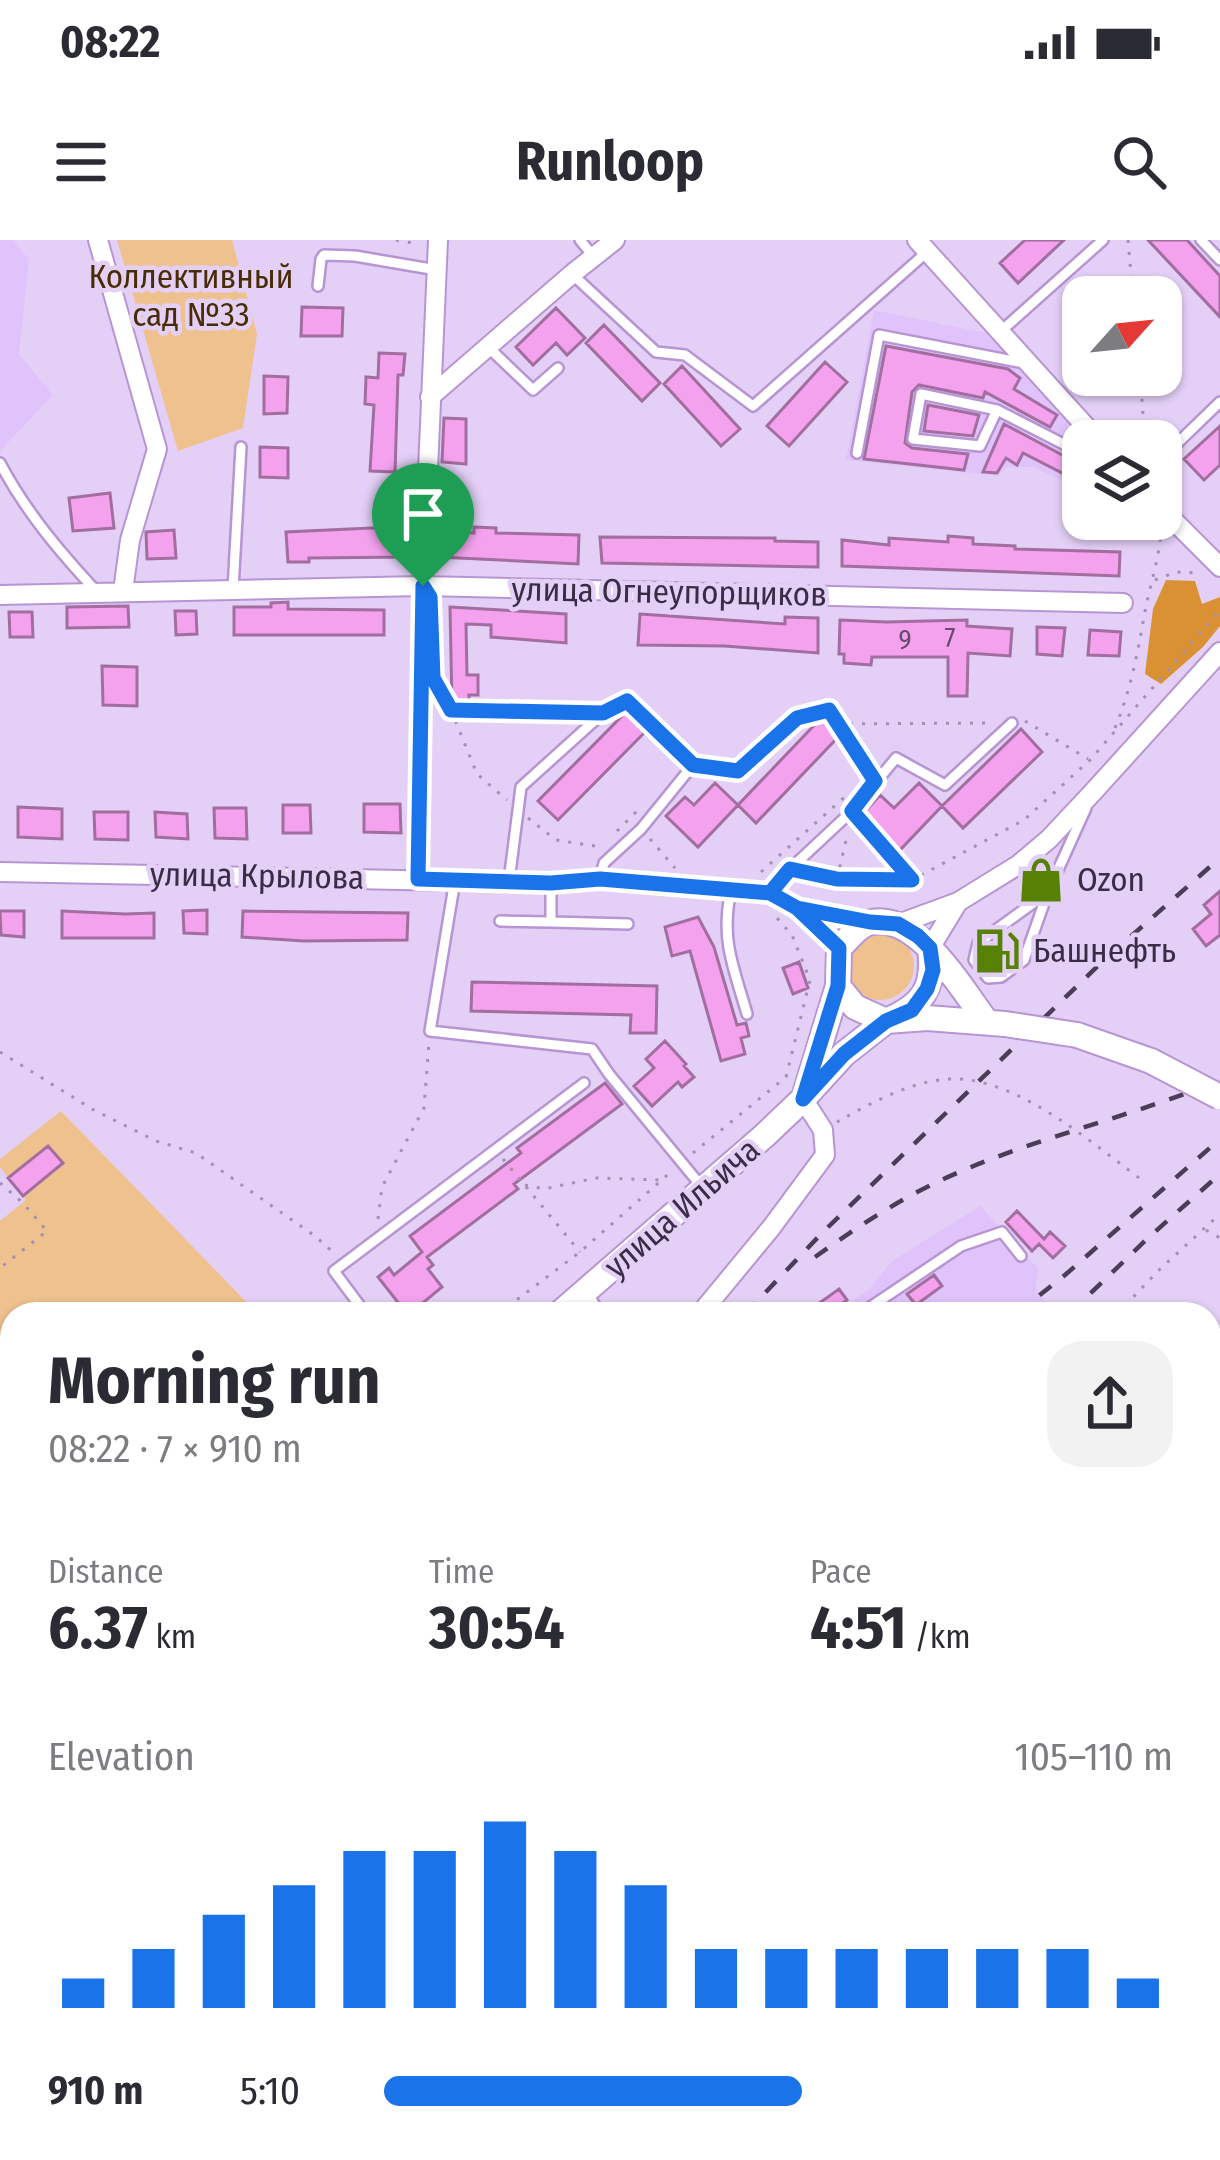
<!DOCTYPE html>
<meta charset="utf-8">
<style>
body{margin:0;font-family:"Fira Sans Condensed",sans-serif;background:#f2f2f3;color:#2b2b33;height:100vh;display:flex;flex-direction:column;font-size:45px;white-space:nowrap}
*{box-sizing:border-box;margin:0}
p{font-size:39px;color:#7c7c81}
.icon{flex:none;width:66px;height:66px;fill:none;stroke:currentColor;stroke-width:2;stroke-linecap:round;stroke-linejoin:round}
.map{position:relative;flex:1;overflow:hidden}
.side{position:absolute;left:0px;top:1062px;width:1221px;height:858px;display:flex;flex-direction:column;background:#fff;border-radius:36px 36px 0 0;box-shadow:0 3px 9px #0004}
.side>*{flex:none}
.needle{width:78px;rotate:63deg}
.controls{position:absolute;left:1062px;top:36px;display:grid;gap:24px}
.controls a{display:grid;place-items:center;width:120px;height:120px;border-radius:24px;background:#fff;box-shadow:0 3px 9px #0004;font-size:60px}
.pin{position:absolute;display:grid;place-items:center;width:102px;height:102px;color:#fff;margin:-123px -51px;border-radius:50% 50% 50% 0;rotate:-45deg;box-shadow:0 0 12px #0007}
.pin .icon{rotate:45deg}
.round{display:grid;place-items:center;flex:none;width:126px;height:126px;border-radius:36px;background:#f2f2f3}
.headline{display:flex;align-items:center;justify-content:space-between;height:204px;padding:0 48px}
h1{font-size:66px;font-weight:700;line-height:90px}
.metrics{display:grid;grid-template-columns:repeat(3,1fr);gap:18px;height:204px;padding:12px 48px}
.metrics div{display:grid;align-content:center}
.metrics b{font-size:60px;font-weight:700}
.metrics small{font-size:33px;font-weight:400}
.metrics p{font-size:33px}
.chart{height:336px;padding:24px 48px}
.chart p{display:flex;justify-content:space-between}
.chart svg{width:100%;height:216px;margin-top:12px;stroke:#1a73e8;stroke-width:6}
ul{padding:0 48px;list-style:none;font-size:39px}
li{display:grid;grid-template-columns:192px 144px 1fr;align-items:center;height:90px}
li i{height:30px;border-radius:15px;background:#1a73e8}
.status{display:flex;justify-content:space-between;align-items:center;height:84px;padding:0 60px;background:#fff;direction:ltr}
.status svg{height:33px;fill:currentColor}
header{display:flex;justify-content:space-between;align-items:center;height:156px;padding:0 48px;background:#fff;font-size:54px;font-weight:700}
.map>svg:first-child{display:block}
.built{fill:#e1c3fc}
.green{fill:#efc18f}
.forest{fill:#d99133}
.building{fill:#f4a2ee;stroke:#a26d9f;stroke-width:3}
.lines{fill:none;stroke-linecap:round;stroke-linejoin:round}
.lane-casing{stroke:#b795d3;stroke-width:14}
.street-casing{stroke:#b795d3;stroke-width:22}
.secondary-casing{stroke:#b795d3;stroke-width:28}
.path{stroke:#a290b2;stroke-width:3;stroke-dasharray:3 9;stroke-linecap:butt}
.lane{stroke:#fff;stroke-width:9}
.street{stroke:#fff;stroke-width:18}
.secondary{stroke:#fff;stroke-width:24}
.rail{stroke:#4b3d57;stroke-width:4.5;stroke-dasharray:15 15;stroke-linecap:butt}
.secondary-bridge-casing{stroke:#b795d3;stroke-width:28;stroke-linecap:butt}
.secondary-bridge{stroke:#fff;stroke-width:24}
.route-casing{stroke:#fff;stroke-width:24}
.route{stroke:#1a73e8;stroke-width:15}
.labels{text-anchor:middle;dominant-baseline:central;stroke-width:9;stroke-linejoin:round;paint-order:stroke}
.number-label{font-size:27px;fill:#684a6f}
.park-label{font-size:33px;fill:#482c04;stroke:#e4d0f7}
.street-label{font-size:33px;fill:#3a2c45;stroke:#e4d0f7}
.poi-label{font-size:33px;fill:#3a2c45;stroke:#e4d0f7;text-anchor:start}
</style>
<div class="status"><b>08:22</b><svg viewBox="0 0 49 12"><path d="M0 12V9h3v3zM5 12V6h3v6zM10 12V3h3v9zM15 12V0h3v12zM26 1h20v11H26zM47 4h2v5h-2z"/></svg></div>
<header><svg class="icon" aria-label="menu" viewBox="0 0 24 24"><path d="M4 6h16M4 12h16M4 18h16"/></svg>Runloop<svg class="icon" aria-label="search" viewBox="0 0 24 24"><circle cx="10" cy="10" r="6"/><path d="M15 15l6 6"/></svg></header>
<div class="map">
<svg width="1220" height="1920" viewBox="0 0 1220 1920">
<rect width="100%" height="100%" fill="#e4d0f7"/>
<!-- built -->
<path class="built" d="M 0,0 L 12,0 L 29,19 L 19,114 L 53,155 L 0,211 Z
M 874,70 L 986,93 L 1086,201 L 1083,201 L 1083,228 L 1075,246 L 1033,227 L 1007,227 L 998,236 L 846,220 Z
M 980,966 L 1039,1029 L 1035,1048 L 1045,1063 L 1031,1074 L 836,1074 L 869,1049 L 892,1021 Z"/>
<!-- green -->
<path class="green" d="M 117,0 L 232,0 L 257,94 L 243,188 L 178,211 Z
M846 726a34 34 0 1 1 68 0a34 34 0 1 1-68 0Z
M 61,871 L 258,1074 L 12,1074 L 12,1422 L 0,1432 L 0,981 L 26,960 L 0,927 L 0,919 Z"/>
<!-- forest -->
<path class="forest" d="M 1166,340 L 1195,341 L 1202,364 L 1220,357 L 1220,386 L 1203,407 L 1161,444 L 1145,434 L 1153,369 Z
M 1220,1593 L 1220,1920 L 786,1920 L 788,1908 L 1209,1908 L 1209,1596 Z"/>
<!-- building -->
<path class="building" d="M 1025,0 L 1064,0 L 1018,43 L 1000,23 Z
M 1148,0 L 1187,0 L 1220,36 L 1220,77 Z
M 302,67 L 343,68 L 342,96 L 301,96 Z
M 556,68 L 585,98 L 567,115 L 556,103 L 533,125 L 516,107 Z
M 604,85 L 660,143 L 642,161 L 586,103 Z
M 886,106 L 1008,129 L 1020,138 L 1014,149 L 1057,175 L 1050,187 L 985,152 L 983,158 L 919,145 L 912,152 L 905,203 L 912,208 L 968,214 L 964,230 L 864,219 Z
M 379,113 L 405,114 L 403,135 L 398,135 L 395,232 L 370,231 L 374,165 L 365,164 L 366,137 L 378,138 Z
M 825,122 L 847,142 L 789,206 L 767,186 Z
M 682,126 L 740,189 L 721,206 L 664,144 Z
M 264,136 L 288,137 L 287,173 L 264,174 Z
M 928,165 L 979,175 L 973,196 L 924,191 Z
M 444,178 L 466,179 L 466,224 L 442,222 Z
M 1004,184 L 1081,225 L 1076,240 L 1023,213 L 1017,225 L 1006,218 L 997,233 L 983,232 Z
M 1220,186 L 1220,225 L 1204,240 L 1184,219 Z
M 260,207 L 288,208 L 288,238 L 260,237 Z
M 110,253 L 114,288 L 73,291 L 69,258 Z
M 474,287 L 496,288 L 496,293 L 579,295 L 578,324 L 439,317 L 439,289 L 474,293 Z
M 371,288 L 405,288 L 406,317 L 309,318 L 309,322 L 288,322 L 286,292 Z
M 174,290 L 176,318 L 147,319 L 146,292 Z
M 948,296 L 973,298 L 973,304 L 1015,306 L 1015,309 L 1120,312 L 1119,336 L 842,326 L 842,300 L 889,305 L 889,298 L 948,302 Z
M 600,297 L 775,298 L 775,301 L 818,302 L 818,327 L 602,323 Z
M 288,362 L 288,369 L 384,370 L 384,395 L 234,395 L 234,367 L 271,367 L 271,363 Z
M 128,366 L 129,387 L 67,388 L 67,367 Z
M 450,367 L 566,374 L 566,403 L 491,397 L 491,385 L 466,384 L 467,435 L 478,435 L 478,455 L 469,455 L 469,465 L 452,465 Z
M 175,371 L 196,371 L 197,394 L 176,395 Z
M 9,372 L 32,372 L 33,397 L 10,397 Z
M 640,374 L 785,384 L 785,377 L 818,378 L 818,413 L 725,406 L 638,405 Z
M 840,380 L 886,382 L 967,380 L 967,386 L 1012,389 L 1010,416 L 968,413 L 967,456 L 948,456 L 948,417 L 872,417 L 871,425 L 844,423 L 844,414 L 839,414 Z
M 1037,387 L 1065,388 L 1062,416 L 1037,414 Z
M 1090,390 L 1121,392 L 1119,416 L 1088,415 Z
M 102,426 L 137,427 L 137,466 L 103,465 Z
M 626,472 L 645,492 L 558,580 L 538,561 Z
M 823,476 L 842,493 L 756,583 L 738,565 Z
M 1021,489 L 1042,512 L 963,588 L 942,566 Z
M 715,543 L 738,565 L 698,607 L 666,576 L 685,557 L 694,565 Z
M 919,543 L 942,566 L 899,611 L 862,575 L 880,555 L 894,568 Z
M 364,564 L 400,564 L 401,593 L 364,592 Z
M 283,565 L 310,565 L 311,593 L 283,593 Z
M 18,567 L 62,569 L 62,599 L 18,597 Z
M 214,568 L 246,568 L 247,599 L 215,598 Z
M 94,572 L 128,572 L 128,600 L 95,599 Z
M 155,572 L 187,574 L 188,599 L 156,597 Z
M 1220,651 L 1220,695 L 1206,706 L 1193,689 L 1211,674 L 1204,665 Z
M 207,670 L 207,694 L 184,693 L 183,671 Z
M 0,671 L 24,671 L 24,697 L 1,695 Z
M 62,671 L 125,674 L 154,673 L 154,698 L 62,698 Z
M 243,671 L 408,673 L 407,700 L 304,701 L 242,697 Z
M 698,677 L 714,707 L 737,785 L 746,783 L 749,796 L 741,798 L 745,814 L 721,821 L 690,711 L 672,716 L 665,687 Z
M 799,722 L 808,748 L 793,754 L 783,728 Z
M 472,742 L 657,746 L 656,793 L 630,793 L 631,775 L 471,771 Z
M 665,801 L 686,824 L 684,826 L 694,837 L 682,847 L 678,842 L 652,866 L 634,846 L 654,828 L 646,819 Z
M 605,843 L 622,864 L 514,944 L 518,949 L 427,1017 L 433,1025 L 428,1029 L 442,1047 L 419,1066 L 421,1069 L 414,1074 L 407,1074 L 378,1037 L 389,1028 L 394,1035 L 422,1012 L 410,996 L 521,913 L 517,908 Z
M 48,906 L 63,923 L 23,956 L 8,938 Z
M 1017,971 L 1044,999 L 1050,992 L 1065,1006 L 1053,1018 L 1039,1004 L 1032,1011 L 1006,982 Z
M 934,1035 L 942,1046 L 916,1065 L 907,1054 Z
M 839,1049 L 847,1060 L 827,1074 L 804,1074 Z"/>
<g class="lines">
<!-- lane casing -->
<g class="lane-casing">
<path id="lane" d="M 580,0 L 594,17
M 1201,0 L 1220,20
M 572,34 L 656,112 L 685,115 L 753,166 L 927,12
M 318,46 L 321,19 L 324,15 L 355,16 L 437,30
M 1000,92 L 1103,0
M 489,108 L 533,150 L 558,128
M 997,170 L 980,206 L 913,199 L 921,154 L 997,170 L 1083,214
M 857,213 L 879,95 L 1024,123
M 1161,219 L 1220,162
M 0,223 C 26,272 59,311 97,352
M 233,349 L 241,207
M 600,639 L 604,623 L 641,589 L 693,525 L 738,531 L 797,479
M 455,640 L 430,791 L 592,809 L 609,834 L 702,947
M 509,641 L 521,547 L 603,473
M 551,643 L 551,682 L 628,684
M 731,650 C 720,700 734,728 747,774
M 1048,652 L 978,703 L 974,720 L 988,738 L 1001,737 L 1024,720 L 1048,652 L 1086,568
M 770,653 L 790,629 L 852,571 L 896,518 L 945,545 L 1012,483
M 500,681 L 551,682
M 587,1052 L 600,1074
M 366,1074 L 334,1031 L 584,843
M 860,1074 L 961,1006 L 1002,992 L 1021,1016
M 0,1548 L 12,1562
M 0,1708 L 5,1715"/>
</g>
<!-- street casing -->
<g class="street-casing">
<path id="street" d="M 98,0 L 157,209 L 130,300 L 123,351
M 917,0 L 1099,201
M 430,157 L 572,34 L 615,0
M 1161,268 L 1220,327
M 0,355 L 423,346 L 1123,363
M 0,632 L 551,643 L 600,639 L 770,653 L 797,668 L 839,708
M 418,639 L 423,346 L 438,0
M 797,668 L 870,682
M 898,684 L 958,662 L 1018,625 L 1049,599 L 1093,552 L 1220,412
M 930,708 L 958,662
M 700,1074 L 771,988 L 825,915 L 823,890 L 803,859
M 89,1920 L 99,1908
M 350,1920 L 359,1908"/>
</g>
<!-- secondary casing -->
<g class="secondary-casing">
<path id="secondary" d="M 838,746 L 855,767 L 886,781 C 923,765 935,749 930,708
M 1077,795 L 1151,821
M 806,851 L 838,746 L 839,708 C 848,700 856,687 868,683 C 916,669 961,748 986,781
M 559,1074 L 764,896 L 803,859 L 844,814 L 886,781 L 927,778 L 1005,784
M 0,1506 L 12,1497"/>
</g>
<!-- path -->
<path class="path" d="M 396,0 L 418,4
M 1128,0 L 1133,57
M 1140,135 L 1145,201
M 1155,340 L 1176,332 L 1198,333
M 438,447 L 451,470 L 582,472
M 614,467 L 627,461 L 683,516
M 451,470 L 477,534 L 507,560
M 811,475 L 829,470 L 868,533
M 1025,481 L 1088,519
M 838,484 L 991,483
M 1115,488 C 1130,452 1137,416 1144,377 C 1149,349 1158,322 1161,294
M 528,578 L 556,600 L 601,607
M 861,581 L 910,637
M 617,591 L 640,568
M 650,599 L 675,628
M 761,632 L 848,554
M 803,632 L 837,639 L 912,640 L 1024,580 L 1090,520 L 1220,370
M 837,639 L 847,596
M 0,812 L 92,869 L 156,901 L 196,913 L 315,996 L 334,1013
M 837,882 C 873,862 917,837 960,839 C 1025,843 1095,906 1146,943
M 693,913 L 786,837 L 810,740 L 792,695 L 777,678
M 503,919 L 580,1012
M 0,943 L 23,963 L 47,991 L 0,1028
M 525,945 L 544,949 L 596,938 L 660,940
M 378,979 L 382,947 L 424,868 L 429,802
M 1206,990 L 1220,998
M 498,1074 L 580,1012 L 672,931
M 1117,1074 L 1160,1029 L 1220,974
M 0,1472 L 12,1463
M 1209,1540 L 1220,1538
M 688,1920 L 691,1908
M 976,1920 L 978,1908"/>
<!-- lane -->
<use href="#lane" class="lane"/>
<!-- street -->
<use href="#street" class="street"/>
<!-- secondary -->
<use href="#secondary" class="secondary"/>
<!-- rail -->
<path class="rail" d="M 815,1017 C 853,990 892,964 933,944 C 1024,900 1126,879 1220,840
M 745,1074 L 823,992 L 1104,720 L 1220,618
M 1016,1074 L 1065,1035 L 1220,899
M 1069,1074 L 1148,998 L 1220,934
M 0,1853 L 12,1840
M 110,1920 L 120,1908
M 662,1920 L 663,1908"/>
<!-- secondary-bridge casing -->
<g class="secondary-bridge-casing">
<path id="secondary-bridge" d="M 1005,784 L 1077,795
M 1151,821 L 1220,857"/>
</g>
<!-- secondary-bridge -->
<use href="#secondary-bridge" class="secondary-bridge"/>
</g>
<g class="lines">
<!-- route casing -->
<g class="route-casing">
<path id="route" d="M 423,346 L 418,639 L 551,643 L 600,639 L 770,653 L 797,668 L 839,708 L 838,746 L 803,859 L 844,814 L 886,781 L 912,770 L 927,749 L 933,730 L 930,708 L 918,696 L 898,684 L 870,682 L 797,668 L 770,653 L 790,629 L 837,639 L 912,640 L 852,571 L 875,541 L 829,470 L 797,478 L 738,531 L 693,525 L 627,461 L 603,473 L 451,470 L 433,438 L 430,357 L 423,346"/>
</g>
<!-- route -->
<use href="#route" class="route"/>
</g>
<!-- icons -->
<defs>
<g id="shop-bare" transform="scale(3.6)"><path d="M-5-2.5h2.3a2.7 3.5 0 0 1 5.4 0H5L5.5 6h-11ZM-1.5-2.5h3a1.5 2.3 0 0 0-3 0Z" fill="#578105" stroke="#e4d0f7" stroke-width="2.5" paint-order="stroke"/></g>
<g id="fuel-bare" transform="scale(3.6)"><path d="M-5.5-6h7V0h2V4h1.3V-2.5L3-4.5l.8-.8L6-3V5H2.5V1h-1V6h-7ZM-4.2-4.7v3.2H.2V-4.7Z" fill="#578105" stroke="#e4d0f7" stroke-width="2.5" paint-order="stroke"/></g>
</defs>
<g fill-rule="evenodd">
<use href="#shop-bare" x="1041" y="640"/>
<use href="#fuel-bare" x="997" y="711"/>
</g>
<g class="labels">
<!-- number labels -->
<g class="number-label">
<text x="950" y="398">7</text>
<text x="905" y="400">9</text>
</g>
<!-- park labels -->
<g class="park-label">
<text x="191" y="37">Коллективный<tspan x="191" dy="38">сад №33</tspan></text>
</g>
<!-- street labels -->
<g class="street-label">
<text transform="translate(669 352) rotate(1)">улица Огнеупорщиков</text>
<text transform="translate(257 636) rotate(1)">улица Крылова</text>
<text transform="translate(682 968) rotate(-41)">улица Ильича</text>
</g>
<!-- poi labels -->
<g class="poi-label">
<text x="1077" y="640">Ozon</text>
<text x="1033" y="711">Башнефть</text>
</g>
</g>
</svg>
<div class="controls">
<a><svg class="needle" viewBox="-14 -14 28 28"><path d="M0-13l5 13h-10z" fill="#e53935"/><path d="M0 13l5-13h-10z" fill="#7c7c81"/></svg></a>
<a><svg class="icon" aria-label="layers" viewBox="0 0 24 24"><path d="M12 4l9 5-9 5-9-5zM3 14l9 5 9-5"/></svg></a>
</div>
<div class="pin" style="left:423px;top:346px;background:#1e9e55"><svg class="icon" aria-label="arrive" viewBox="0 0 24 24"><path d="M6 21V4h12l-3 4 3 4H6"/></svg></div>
<section class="side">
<div class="headline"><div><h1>Morning run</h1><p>08:22 · 7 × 910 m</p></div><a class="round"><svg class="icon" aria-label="share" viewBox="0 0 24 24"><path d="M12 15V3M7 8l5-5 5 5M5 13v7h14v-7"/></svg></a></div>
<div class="metrics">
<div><p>Distance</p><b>6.37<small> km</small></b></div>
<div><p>Time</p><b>30:54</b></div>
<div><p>Pace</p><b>4:51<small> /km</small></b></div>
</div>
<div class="chart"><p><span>Elevation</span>105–110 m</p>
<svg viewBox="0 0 160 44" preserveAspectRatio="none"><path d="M5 44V38M15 44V32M25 44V25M35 44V19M45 44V12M55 44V12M65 44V6M75 44V12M85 44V19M95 44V32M105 44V32M115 44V32M125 44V32M135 44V32M145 44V32M155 44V38"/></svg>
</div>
<ul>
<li><b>910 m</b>5:10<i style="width:53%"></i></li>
</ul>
</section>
</div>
